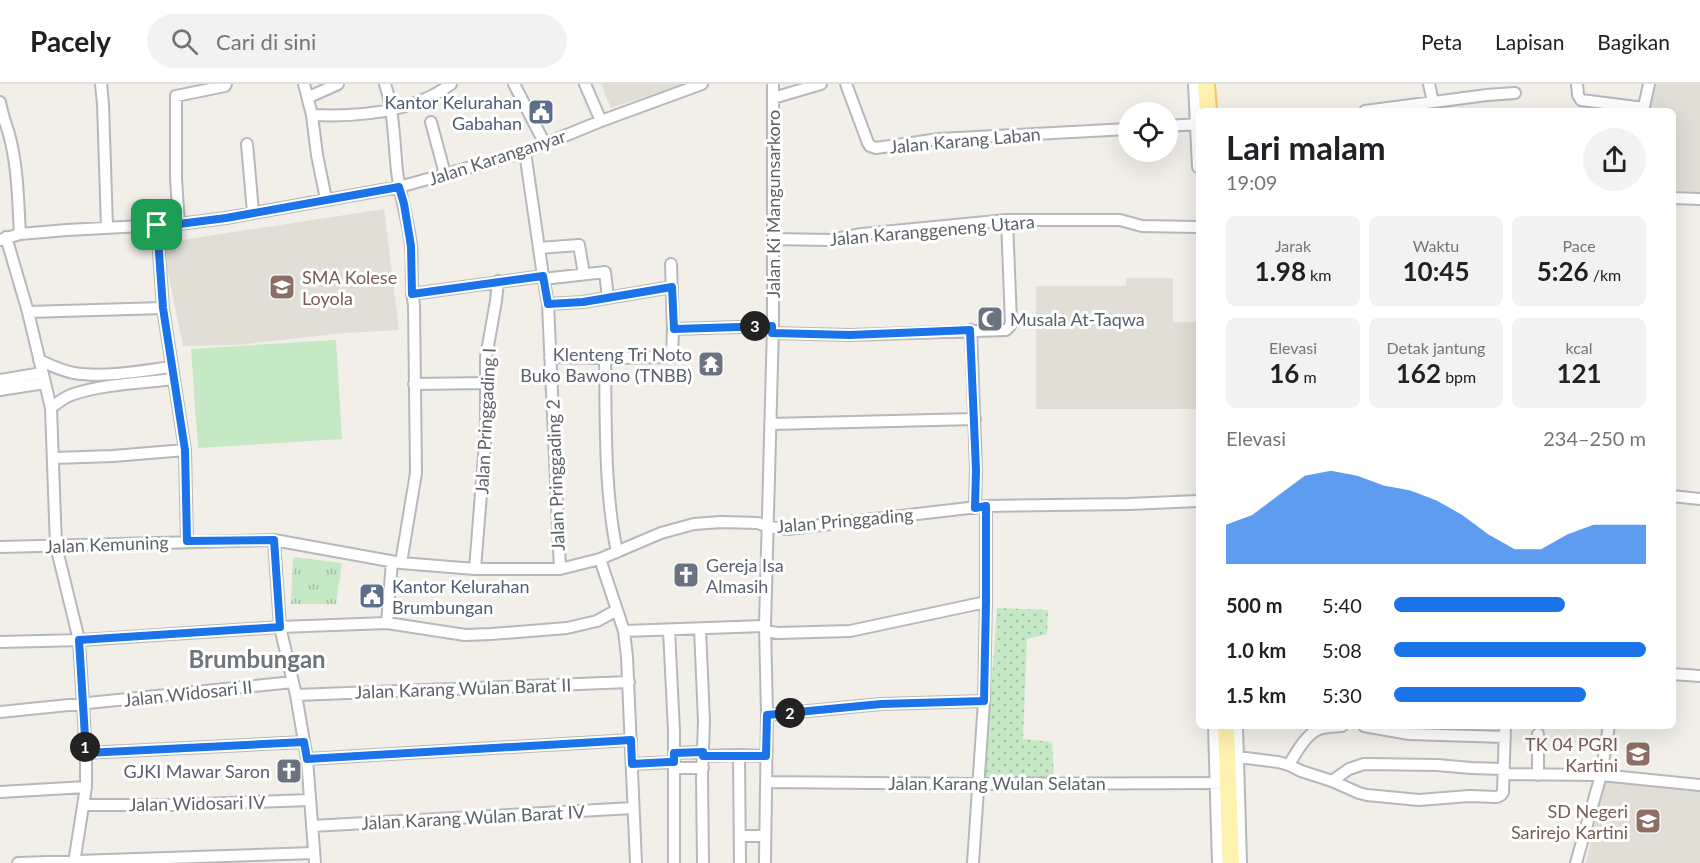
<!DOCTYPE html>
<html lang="id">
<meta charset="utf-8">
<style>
body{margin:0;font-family:Lato,sans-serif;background:#f2f2f2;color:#202124;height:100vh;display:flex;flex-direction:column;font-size:22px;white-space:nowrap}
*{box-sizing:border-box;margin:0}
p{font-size:20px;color:#757577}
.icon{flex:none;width:33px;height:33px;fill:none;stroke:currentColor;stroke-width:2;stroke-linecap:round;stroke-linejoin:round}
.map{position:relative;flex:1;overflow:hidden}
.sheet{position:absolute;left:1196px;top:24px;width:480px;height:621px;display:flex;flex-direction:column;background:#fff;border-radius:9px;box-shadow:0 6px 24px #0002}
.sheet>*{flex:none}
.fabs{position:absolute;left:1118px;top:18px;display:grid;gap:12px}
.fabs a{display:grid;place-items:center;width:60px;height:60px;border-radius:50%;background:#fff;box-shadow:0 6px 24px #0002;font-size:30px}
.pin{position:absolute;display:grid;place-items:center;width:51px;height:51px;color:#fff;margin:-26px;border-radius:12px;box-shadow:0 3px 9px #0006}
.km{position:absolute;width:30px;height:30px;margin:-15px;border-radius:50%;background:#222;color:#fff;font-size:16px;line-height:30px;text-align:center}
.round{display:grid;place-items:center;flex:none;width:63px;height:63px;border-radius:32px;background:#f2f2f2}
.head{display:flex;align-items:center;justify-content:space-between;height:102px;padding:0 30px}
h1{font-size:33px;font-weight:700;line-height:45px}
.stats{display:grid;grid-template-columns:repeat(3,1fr);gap:9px;height:102px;padding:6px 30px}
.stats div{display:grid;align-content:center;border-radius:9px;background:#f2f2f2;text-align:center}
.stats b{font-size:26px;font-weight:700}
.stats small{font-size:16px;font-weight:400}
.stats p{font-size:16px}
.chart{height:168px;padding:12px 30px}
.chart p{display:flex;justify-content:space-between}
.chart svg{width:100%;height:108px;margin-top:6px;fill:#1a73e8;opacity:.7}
ul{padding:0 30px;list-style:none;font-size:20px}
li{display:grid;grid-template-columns:96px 72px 1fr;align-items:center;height:45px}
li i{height:15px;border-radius:8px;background:#1a73e8}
header{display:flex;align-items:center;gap:36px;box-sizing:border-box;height:84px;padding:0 30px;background:#fff;border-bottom:2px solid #e0e0e0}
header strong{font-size:28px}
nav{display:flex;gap:33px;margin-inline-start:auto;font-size:21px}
.search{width:420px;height:54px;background:#f2f2f2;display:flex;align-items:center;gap:15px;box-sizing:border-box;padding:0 21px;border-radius:33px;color:#757577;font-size:22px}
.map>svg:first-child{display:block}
.education{fill:#e1ded6}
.grass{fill:url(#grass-dots)}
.park{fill:url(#park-tufts)}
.pitch{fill:#c5e8c5}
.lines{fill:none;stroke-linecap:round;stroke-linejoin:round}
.minor-casing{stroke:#b5b8bc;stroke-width:14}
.primary-casing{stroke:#f2c960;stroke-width:20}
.minor{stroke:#fff;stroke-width:10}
.primary{stroke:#fff2af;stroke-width:16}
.route-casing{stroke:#fff;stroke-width:12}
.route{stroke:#1a73e8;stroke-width:8}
.labels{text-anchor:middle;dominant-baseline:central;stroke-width:6;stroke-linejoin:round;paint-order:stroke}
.service-label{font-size:18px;fill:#4e5e75;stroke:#fff;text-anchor:end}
.street-label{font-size:18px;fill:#5f6368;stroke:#fff}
.education-label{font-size:18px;fill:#785e54;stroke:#fff;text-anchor:end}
.worship-label{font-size:18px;fill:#5b616d;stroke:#fff;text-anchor:start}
.district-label{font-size:24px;font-weight:bold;fill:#70757a;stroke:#fff}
</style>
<header>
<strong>Pacely</strong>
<div class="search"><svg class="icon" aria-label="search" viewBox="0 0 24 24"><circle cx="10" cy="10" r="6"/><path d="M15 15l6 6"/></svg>Cari di sini</div>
<nav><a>Peta</a><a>Lapisan</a><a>Bagikan</a></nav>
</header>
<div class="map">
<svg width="1700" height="779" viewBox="0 0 1700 779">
<defs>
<pattern id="grass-dots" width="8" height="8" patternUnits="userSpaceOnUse" patternTransform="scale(1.5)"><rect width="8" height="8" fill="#c5e8c5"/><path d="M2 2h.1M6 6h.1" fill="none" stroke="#a3c0a4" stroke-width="1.8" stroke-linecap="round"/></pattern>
<pattern id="park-tufts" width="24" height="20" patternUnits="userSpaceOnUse" patternTransform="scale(1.5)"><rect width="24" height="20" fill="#c5e8c5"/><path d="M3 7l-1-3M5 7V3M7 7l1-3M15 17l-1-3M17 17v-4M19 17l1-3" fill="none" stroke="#a3c0a4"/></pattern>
</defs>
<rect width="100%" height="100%" fill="#f1efe8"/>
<!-- education -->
<path class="education" d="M 601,0 L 684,0 L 611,24 Z
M 1655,0 L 1700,0 L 1700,108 L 1673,107 L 1672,27 L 1650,27 Z
M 384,125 L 399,246 L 345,249 L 237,261 L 183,262 L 162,159 Z
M 1126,194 L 1173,194 L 1173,238 L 1198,238 L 1198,325 L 1036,325 L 1036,202 L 1126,202 Z
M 1605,694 L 1700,703 L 1700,779 L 1586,779 Z"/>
<!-- grass -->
<path class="grass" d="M 997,524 L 1048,526 L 1047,550 L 1027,555 L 1023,655 L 1052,658 L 1054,694 L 985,693 Z"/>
<!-- park -->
<path class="park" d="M 293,473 L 342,479 L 336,520 L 291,520 Z"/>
<!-- pitch -->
<path class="pitch" d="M 336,256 L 342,355 L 198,364 L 191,265 Z"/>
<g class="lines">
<!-- minor casing -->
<g class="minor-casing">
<path id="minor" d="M 101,0 L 103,20 L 107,143
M 304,0 L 312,31 L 317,71 L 326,115
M 385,0 C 394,27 394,59 397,87 C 400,112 408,136 411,161 C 413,181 410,201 414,221 L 416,389 L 401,479
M 514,0 L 545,60
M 585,0 L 601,37
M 846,0 L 868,59 L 870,62 L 876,64 L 939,55 L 1128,45
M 1194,0 L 1198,83
M 1429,0 L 1433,18
M 1577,0 L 1578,11 L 1581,16 L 1644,24
M 309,13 L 338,0
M 773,14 L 821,0
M 0,18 C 2,30 6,40 9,50 C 18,83 18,117 20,150
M 1365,27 L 1487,11 L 1515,9
M 1643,27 L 1649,0
M 312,31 C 359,33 413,29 451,0
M 431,38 L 445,90
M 1167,42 L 1198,40
M 247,60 L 253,128
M 525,68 L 543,192 L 548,220 L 560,485
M 1672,114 L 1700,115
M 179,140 L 176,95 L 176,12 L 225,2 L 226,0
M 157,141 L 163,224 L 185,366 L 187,457
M 6,153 L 28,228 L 51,324 L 56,462 L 79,556 L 86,669 L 86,703 L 74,779
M 773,155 L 830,156 L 862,150 L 1007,136 L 1120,136 L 1142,142 L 1198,143
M 0,156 L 20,150 L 67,146 L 179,140 L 226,134 L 399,103 L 525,68 L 601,37 L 702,0
M 539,164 L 579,161 L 584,190
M 543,195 L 605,188 L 608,214
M 412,210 L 543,192
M 548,220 L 583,218 L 672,203
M 28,228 L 163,224
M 673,245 L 773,242
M 971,246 L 976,385 L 975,424
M 772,249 L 850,251 L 1006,246 L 1010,242 L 1011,238 L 1007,136
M 550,273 L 605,274 L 672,273 L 673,245 L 671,180
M 605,274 C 606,339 604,405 617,468
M 39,276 C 50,281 62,287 74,289 C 103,294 142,287 171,283
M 0,296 L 42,289
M 414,300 L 486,299
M 0,306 L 45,299
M 51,324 C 57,319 63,314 71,311 C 102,300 141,299 173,295
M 770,340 L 975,335
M 54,374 L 113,372 L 185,366
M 1672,412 L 1700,415
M 274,456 L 280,543 L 296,611 L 307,675 L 315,779
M 0,463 L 274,456 L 401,479 L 475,485 L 560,485 L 600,475 L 661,449 L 694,440 L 721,438 L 758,439 L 768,443 L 788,445 L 986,422 L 1129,420 L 1198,417
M 600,475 L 624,547 L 627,573 L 636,779
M 475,485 L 486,347 L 486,273 L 496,217 L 498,197
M 387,539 L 392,478
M 700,545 L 704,637 L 702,693 L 703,779
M 669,546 L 674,647 L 674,779
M 624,547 L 765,542
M 765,547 L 778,549 L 850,547 L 986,518
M 0,558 L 82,556 L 280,543 L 387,539 L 465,551 L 491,550 L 567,544 L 597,537 L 617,526
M 1672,590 L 1700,592
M 296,611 L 629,598
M 0,628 L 293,598
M 767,631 L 881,620 L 984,617
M 1214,642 L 1218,779
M 1237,642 L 1241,779
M 1364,642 L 1409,650 L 1505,653
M 1538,650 L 1538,691
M 86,669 L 304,658
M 674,669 L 703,668
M 703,672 L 739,671
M 1238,673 L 1278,678 L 1289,681 L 1301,687 L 1332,697 L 1359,709 L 1367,711 L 1419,716 L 1469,712 L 1497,713 L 1501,711 L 1503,708 L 1505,642
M 307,675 L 631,656
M 632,680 L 674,678
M 1289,681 C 1295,670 1306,651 1317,646 C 1325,642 1334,643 1342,642
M 674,684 L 703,684
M 1504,690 L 1601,691 L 1700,701
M 1332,697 L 1349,685 L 1364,680 L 1437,681 L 1471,684 L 1504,685
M 766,698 L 978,700 L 1228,699
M 0,708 L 86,703
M 84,721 L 171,721 L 310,716
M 312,742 L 633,724
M 740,752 L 765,752
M 18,779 L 314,769
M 740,779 L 739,671 L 766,672
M 765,779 L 767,631 L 765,542 L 773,242 L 773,0
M 973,779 L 984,617 L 986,518 L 986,422
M 1576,779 L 1601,691 L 1609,642"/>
</g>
<!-- primary casing -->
<g class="primary-casing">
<path id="primary" d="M 1206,0 L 1208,27
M 1226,642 L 1231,779"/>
</g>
<!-- minor -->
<use href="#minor" class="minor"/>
<!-- primary -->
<use href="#primary" class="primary"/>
</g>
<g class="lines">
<!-- route casing -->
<g class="route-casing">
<path id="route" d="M 399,103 L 404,120 L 411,162 L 412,210 L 543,192 L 548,220 L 583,218 L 672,203 L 674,245 L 772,242 L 772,249 L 850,251 L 970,246 L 976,386 L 975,424 L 986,422 L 986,518 L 984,617 L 881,620 L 767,631 L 766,672 L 703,672 L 703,668 L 674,669 L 674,678 L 668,678 L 632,680 L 631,656 L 307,675 L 304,658 L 86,669 L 79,556 L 280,543 L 274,456 L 187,457 L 185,366 L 163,224 L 157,141 L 179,140 L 226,134 Z"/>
</g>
<!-- route -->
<use href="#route" class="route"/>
</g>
<!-- icons -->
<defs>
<g id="civic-square" transform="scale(1.35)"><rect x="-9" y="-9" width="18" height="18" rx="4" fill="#5c6f8a" stroke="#fff"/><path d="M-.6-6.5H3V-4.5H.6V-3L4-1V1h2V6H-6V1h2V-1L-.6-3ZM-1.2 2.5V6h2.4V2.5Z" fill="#fff"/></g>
<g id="school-square" transform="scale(1.35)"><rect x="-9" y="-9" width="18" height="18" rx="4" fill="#8d6e63" stroke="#fff"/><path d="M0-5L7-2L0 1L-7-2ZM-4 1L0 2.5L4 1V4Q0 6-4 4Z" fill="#fff"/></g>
<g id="mosque-square" transform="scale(1.35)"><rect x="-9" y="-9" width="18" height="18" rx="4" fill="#6b7280" stroke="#fff"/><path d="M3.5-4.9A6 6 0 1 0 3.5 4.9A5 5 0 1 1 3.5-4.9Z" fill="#fff"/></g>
<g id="temple-square" transform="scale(1.35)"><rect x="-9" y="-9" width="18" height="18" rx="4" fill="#6b7280" stroke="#fff"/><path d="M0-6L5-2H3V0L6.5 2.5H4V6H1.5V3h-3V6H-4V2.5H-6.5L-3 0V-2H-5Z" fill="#fff"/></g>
<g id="church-square" transform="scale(1.35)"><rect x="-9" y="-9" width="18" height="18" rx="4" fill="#6b7280" stroke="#fff"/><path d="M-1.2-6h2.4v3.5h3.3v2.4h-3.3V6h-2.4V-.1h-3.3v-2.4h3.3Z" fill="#fff"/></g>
</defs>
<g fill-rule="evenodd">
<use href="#civic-square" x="541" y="28"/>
<use href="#school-square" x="282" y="203"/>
<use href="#mosque-square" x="990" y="235"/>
<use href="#temple-square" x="711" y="280"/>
<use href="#church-square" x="686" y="491"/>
<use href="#civic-square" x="372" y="512"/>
<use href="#school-square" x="1638" y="670"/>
<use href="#church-square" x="289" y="687"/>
<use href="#school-square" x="1648" y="737"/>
</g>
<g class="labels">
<!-- service labels -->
<g class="service-label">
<text x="522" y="18">Kantor Kelurahan<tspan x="522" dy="21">Gabahan</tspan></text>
<text x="392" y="502" text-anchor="start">Kantor Kelurahan<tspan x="392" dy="21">Brumbungan</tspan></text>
</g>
<!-- street labels -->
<g class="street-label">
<text transform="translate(965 56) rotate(-5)">Jalan Karang Laban</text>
<text transform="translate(497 73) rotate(-18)">Jalan Karanganyar</text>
<text transform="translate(773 120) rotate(-90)">Jalan Ki Mangunsarkoro</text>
<text transform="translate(932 146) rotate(-5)">Jalan Karanggeneng Utara</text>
<text transform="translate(485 337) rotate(-87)">Jalan Pringgading I</text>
<text transform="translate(555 391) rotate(-92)">Jalan Pringgading 2</text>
<text transform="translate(845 436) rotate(-5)">Jalan Pringgading</text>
<text transform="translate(107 460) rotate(-2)">Jalan Kemuning</text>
<text transform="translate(463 604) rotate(-2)">Jalan Karang Wulan Barat II</text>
<text transform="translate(188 609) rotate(-6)">Jalan Widosari II</text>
<text x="997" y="699">Jalan Karang Wulan Selatan</text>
<text transform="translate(197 719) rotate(-1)">Jalan Widosari IV</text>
<text transform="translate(473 733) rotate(-3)">Jalan Karang Wulan Barat IV</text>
</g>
<!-- education labels -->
<g class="education-label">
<text x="302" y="193" text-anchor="start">SMA Kolese<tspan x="302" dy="21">Loyola</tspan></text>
<text x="1618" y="660">TK 04 PGRI<tspan x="1618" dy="21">Kartini</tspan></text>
<text x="1628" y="727">SD Negeri<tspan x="1628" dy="21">Sarirejo Kartini</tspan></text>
</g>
<!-- worship labels -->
<g class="worship-label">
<text x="1010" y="235">Musala At-Taqwa</text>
<text x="692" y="270" text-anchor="end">Klenteng Tri Noto<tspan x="692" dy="21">Buko Bawono (TNBB)</tspan></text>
<text x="706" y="481">Gereja Isa<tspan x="706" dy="21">Almasih</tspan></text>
<text x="270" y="687" text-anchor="end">GJKI Mawar Saron</text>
</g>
<!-- district labels -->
<g class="district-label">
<text x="257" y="574">Brumbungan</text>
</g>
</g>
</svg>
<div class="fabs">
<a><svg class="icon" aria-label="locate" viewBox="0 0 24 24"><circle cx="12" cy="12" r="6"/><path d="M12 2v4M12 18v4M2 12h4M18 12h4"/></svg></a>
</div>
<div class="pin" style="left:157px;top:141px;background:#1e9e55"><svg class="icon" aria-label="arrive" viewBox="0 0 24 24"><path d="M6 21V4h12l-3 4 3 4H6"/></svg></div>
<b class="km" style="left:85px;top:663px">1</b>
<b class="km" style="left:790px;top:629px">2</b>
<b class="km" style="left:755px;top:242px">3</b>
<section class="sheet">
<div class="head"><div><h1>Lari malam</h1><p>19:09</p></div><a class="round"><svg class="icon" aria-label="share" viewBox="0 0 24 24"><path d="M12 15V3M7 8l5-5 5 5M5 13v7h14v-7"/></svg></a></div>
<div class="stats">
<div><p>Jarak</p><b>1.98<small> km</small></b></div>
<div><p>Waktu</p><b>10:45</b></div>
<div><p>Pace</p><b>5:26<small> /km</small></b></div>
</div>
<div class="stats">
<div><p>Elevasi</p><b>16<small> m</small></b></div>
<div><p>Detak jantung</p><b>162<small> bpm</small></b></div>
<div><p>kcal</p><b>121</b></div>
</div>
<div class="chart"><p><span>Elevasi</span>234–250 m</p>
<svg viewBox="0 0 160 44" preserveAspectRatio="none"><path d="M0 44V28L10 24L20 16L30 8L40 6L50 8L60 12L70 14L80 18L90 24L100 32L110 38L120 38L130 32L140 28L150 28L160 28V44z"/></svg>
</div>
<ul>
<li><b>500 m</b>5:40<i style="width:68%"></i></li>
<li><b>1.0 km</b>5:08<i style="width:100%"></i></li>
<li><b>1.5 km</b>5:30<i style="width:76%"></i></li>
</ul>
</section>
</div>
